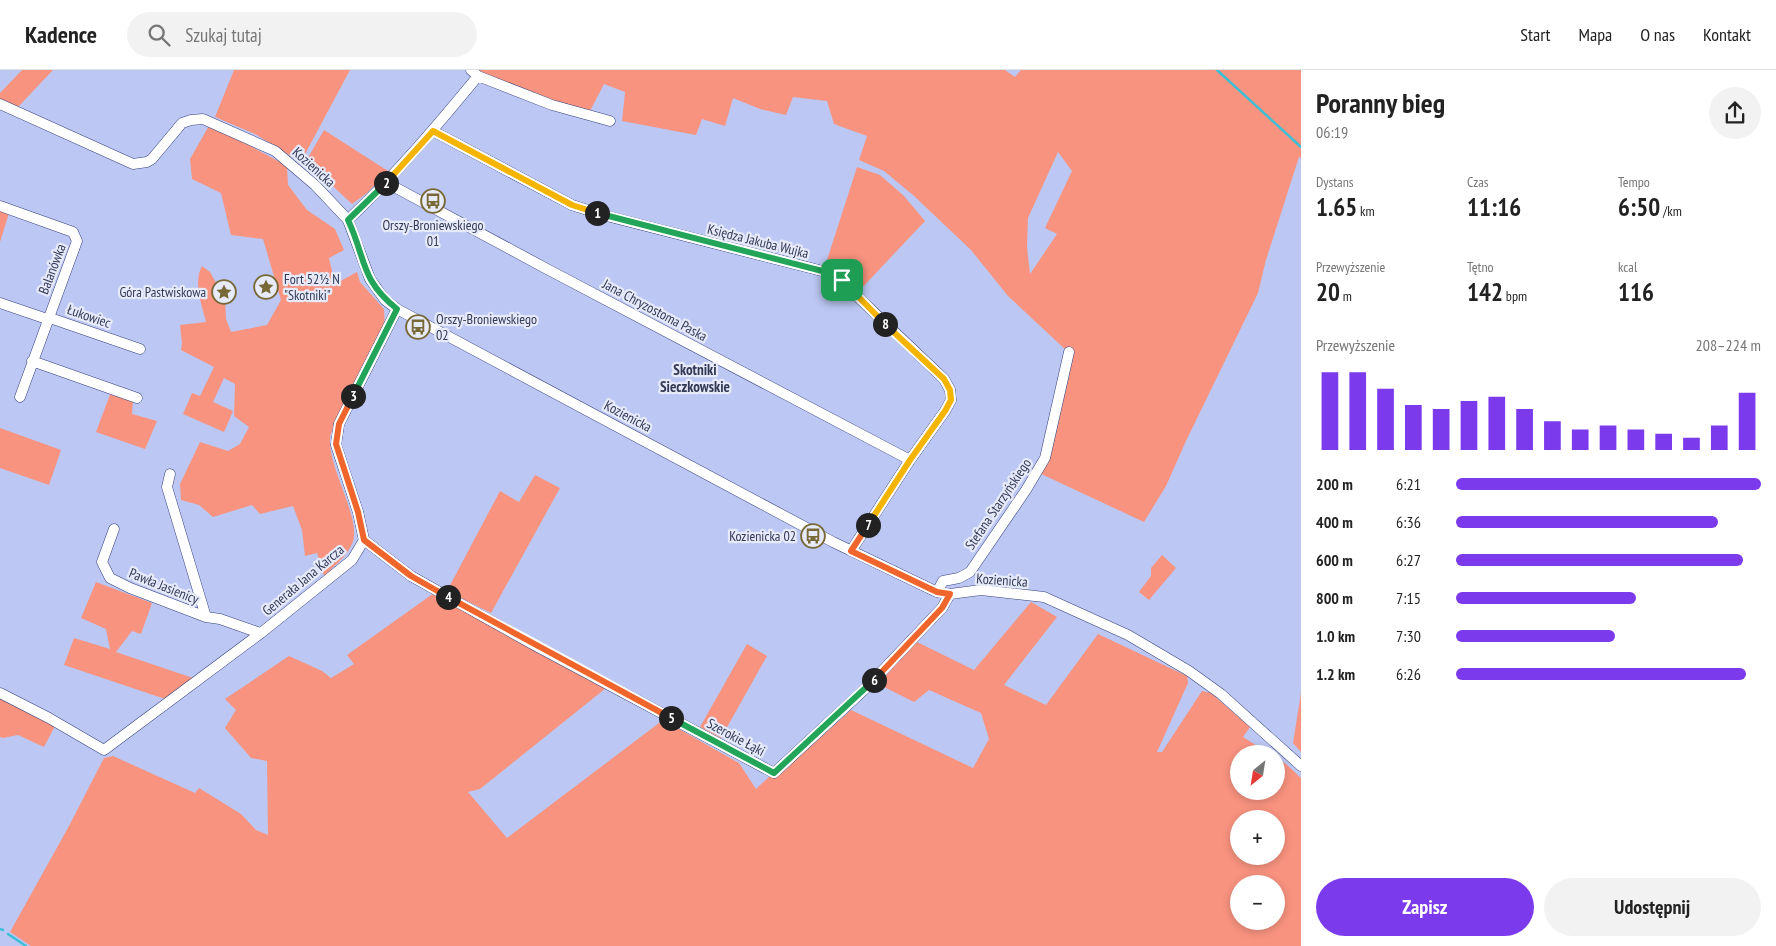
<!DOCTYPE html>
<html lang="pl">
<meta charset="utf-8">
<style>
body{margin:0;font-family:"PT Sans Narrow",sans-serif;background:#f2f2f2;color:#222;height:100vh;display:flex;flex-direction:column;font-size:19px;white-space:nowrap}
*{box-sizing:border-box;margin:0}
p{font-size:16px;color:#767676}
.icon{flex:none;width:28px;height:28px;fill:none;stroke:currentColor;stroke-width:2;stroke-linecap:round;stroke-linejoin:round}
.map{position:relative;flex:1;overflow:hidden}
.drawer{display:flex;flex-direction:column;background:#fff;width:475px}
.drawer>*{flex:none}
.needle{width:32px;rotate:210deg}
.buttons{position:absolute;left:1230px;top:675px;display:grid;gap:10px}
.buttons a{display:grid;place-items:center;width:55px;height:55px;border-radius:50%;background:#fff;box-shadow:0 2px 8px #0003;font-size:25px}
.pin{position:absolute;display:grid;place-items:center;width:42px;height:42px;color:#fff;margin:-21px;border-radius:10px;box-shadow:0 2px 8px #0006}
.km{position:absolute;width:25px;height:25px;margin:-12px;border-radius:50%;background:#222;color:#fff;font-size:14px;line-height:25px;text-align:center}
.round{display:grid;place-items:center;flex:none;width:52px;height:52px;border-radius:26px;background:#f2f2f2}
.summary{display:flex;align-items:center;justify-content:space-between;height:85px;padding:0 15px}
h1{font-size:28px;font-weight:700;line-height:38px}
.figures{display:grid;grid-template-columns:repeat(3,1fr);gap:8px;height:85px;padding:5px 15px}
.figures div{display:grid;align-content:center}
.figures b{font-size:25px;font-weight:700}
.figures small{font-size:14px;font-weight:400}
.figures p{font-size:14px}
.chart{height:140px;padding:10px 15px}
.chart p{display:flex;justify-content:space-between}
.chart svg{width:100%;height:90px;margin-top:5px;stroke:#7c3aed;stroke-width:6}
.button{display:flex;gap:10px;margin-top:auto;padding:10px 15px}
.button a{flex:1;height:58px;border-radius:30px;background:#7c3aed;color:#fff;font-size:20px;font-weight:700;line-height:58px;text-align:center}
.button a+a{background:#f2f2f2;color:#222}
ul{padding:0 15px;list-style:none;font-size:16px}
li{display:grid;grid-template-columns:80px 60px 1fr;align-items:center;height:38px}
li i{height:12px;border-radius:6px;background:#7c3aed}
header{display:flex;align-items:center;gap:30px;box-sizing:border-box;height:70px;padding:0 25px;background:#fff;border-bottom:1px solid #e0e0e0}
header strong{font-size:24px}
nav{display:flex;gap:28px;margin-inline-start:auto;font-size:18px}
.search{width:350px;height:45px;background:#f2f2f2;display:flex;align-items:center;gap:12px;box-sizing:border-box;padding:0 18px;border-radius:28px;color:#767676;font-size:19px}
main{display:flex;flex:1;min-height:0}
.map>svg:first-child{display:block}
.green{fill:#f8937f;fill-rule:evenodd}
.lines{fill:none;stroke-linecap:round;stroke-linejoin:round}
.stream{stroke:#3abfd7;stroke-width:2.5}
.minor-casing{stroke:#35417d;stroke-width:11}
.minor{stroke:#fff;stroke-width:10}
.split-1-casing{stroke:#fff;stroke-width:10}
.split-2-casing{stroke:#fff;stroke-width:10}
.split-3-casing{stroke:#fff;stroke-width:10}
.split-4-casing{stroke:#fff;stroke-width:10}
.split-5-casing{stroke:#fff;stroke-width:10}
.split-6-casing{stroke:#fff;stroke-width:10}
.split-7-casing{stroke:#fff;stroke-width:10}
.split-8-casing{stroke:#fff;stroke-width:10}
.split-9-casing{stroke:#fff;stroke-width:10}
.split-1{stroke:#22a559;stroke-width:6}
.split-2{stroke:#f5b400;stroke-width:6}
.split-3{stroke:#22a559;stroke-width:6}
.split-4{stroke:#f0652b;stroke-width:6}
.split-5{stroke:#f0652b;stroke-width:6}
.split-6{stroke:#22a559;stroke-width:6}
.split-7{stroke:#f0652b;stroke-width:6}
.split-8{stroke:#f5b400;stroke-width:6}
.split-9{stroke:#f5b400;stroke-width:6}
.labels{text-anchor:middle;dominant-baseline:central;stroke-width:4.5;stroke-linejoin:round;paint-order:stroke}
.street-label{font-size:14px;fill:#323a56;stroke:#e6eaf9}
.poi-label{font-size:14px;fill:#323a56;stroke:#e6eaf9;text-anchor:start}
.neighbourhood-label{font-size:15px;font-weight:bold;fill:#323a56;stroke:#e6eaf9}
</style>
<header>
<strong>Kadence</strong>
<div class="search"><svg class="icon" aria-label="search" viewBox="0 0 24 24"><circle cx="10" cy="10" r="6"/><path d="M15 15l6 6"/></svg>Szukaj tutaj</div>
<nav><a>Start</a><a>Mapa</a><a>O nas</a><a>Kontakt</a></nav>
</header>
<main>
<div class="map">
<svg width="1301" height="876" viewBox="0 0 1301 876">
<rect width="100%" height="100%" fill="#bcc8f3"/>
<!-- green -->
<path class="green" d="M 22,0 L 53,0 L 18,37 L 0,29 L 0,23 Z
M 234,0 L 350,0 L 304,86 L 291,86 L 255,64 L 215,47 Z
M 476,0 L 1005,0 L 1015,7 L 1021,0 L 1301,0 L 1301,88 L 1299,87 L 1266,190 L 1258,223 L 1186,371 L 1166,416 L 1144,452 L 1039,403 L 1067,281 L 1008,226 L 971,180 L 913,125 L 884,101 L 859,90 L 867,66 L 834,54 L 827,31 L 793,27 L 786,45 L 760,39 L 733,28 L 725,56 L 702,49 L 696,65 L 622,51 L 625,22 L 604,14 L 589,43 L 575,40 ZM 1058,82 L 1072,101 L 1045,158 L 1057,164 L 1030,204 L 1027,177 L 1028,148 Z
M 210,54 L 287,96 L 288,115 L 307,140 L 335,159 L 344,180 L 329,188 L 335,214 L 357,202 L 360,212 L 384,239 L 385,257 L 333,358 C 332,361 330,365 330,369 C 328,398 363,451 352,474 C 346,487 334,496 324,506 L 317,483 L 305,486 L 302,460 L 293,436 L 260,444 L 252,435 L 213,447 L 199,435 L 181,430 L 180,414 L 200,372 L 228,381 L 240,374 L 249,357 L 234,346 L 235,314 L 224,308 L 213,332 L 233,341 L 224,362 L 183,344 L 192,323 L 200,326 L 214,297 L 181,280 L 182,273 L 180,255 L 206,252 C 202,236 193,212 202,196 L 210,202 L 225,229 L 226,249 L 231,262 L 267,255 L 281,230 L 263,169 L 231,165 L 221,123 L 192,109 L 190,89 Z
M 324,60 L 388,101 L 367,123 L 352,134 L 306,91 Z
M 857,97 L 880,105 L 904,126 L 925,151 L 860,220 L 843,202 L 827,190 Z
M 0,140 L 9,143 L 0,172 Z
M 111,322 L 133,330 L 132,344 L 157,351 L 145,379 L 96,362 Z
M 0,358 L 61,380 L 49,415 L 0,398 Z
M 535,405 L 560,418 L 491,543 L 447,521 L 500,421 L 519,432 Z
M 1162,485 L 1176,498 L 1149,530 L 1139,522 L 1151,506 L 1151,498 Z
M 96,512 L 152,533 L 141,564 L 132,561 L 116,582 L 193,608 L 165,629 L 64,595 L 74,568 L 110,579 L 106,559 L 81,548 Z
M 434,523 L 606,618 L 480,719 L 468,722 L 507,768 L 663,650 L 739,693 L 756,719 L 769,707 L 777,706 L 851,640 L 973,698 L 989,669 L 981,643 L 929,620 L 914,632 L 878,614 L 917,572 L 974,600 L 1031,532 L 1057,547 L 1004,615 L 1046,635 L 1098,564 L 1187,606 L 1188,613 L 1157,682 L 1162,682 L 1202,621 L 1211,623 L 1250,657 L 1243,667 L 1270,684 L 1239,684 L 1239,721 L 1276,721 L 1276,687 L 1286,694 L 1301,708 L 1301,876 L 31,876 L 10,862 L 69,756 L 104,688 L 113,686 L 195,723 L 199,718 L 241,744 L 256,760 L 268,765 L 267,691 L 251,688 L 225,658 L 236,640 L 225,629 L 289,586 L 322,601 L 331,608 L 354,594 L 347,585 ZM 1239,749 L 1276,749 L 1276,786 L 1239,786 ZM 1239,814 L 1276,814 L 1276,851 L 1239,851 Z
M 747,574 L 767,586 L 721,668 L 700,657 Z
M 1301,623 L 1301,682 L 1293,673 Z
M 0,626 L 55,656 L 44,677 L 18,665 L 3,668 L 0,667 Z"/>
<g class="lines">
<!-- stream -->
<path class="stream" d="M 1217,0 L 1301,77
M 0,859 L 3,860
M 8,864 L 26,876"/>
<!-- minor casing -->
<g class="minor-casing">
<path id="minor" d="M 471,0 L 478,6 L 552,35 L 610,51
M 0,34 L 133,94 L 147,92 L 152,89 L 182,53 L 191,50 L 203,49 L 275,81 L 315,115 L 348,150 L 370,209 L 385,230 L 397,239 L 833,472 L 937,522 L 950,524 L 981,520 L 1044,527 L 1128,565 L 1189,601 L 1221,624 L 1301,696
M 433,61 L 572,135 L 603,145 L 830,203 L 841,211 L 944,309 L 950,320 L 951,330 L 945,341 L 910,390 L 851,481
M 387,113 L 547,199 L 910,390
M 0,136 L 73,162 L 77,171 L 20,327
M 348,150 C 396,104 436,57 478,6
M 0,233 L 47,249 L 53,249 L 140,279
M 32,291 L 137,328
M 170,404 L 167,417 L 206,547
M 114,459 L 102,492 L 110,508 L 130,518 L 206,547 L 220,549 L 260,563
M 364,470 L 411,506 L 534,575 L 774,703 L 865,619 L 942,538 L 950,524
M 937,522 L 943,511 L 959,508 L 970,502 L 1026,420 L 1045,388 L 1069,282
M 0,623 L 49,648 L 104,680 L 261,563 L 352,490 L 364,470 L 358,442 L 336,375 L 339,354 L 397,239"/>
</g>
<!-- minor -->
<use href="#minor" class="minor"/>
</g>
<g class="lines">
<!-- split-1 casing -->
<g class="split-1-casing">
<path id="split-1" d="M 597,143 L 830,203 L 842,210"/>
</g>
<!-- split-2 casing -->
<g class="split-2-casing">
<path id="split-2" d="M 386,113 L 433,61 L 572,135 L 597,143"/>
</g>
<!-- split-3 casing -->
<g class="split-3-casing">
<path id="split-3" d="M 353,326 L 397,239 C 360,210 366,188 348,150 L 386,113"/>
</g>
<!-- split-4 casing -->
<g class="split-4-casing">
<path id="split-4" d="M 353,326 L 339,354 L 336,374 L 358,442 L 364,470 L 411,506 L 448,527"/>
</g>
<!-- split-5 casing -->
<g class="split-5-casing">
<path id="split-5" d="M 448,527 L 671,648"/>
</g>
<!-- split-6 casing -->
<g class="split-6-casing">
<path id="split-6" d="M 671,648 L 774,703 L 874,610"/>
</g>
<!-- split-7 casing -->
<g class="split-7-casing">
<path id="split-7" d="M 868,455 L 851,481 L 937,522 L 950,524 L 942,538 L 874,610"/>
</g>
<!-- split-8 casing -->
<g class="split-8-casing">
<path id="split-8" d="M 868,455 L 910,390 L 945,341 L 951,330 L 950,320 L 944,309 L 885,254"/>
</g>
<!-- split-9 casing -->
<g class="split-9-casing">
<path id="split-9" d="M 842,210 L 885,254"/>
</g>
<!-- split-1 -->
<use href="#split-1" class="split-1"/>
<!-- split-2 -->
<use href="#split-2" class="split-2"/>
<!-- split-3 -->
<use href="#split-3" class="split-3"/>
<!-- split-4 -->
<use href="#split-4" class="split-4"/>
<!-- split-5 -->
<use href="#split-5" class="split-5"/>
<!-- split-6 -->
<use href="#split-6" class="split-6"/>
<!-- split-7 -->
<use href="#split-7" class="split-7"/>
<!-- split-8 -->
<use href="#split-8" class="split-8"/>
<!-- split-9 -->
<use href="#split-9" class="split-9"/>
</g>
<!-- icons -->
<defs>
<g id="bus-ring" transform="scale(1.25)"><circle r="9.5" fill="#e6eaf9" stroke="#786836" stroke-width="1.5"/><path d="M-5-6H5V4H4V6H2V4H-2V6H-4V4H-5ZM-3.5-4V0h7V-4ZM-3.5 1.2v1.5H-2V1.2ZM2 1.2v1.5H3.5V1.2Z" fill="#786836"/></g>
<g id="sight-ring" transform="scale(1.25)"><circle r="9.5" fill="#e6eaf9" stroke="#786836" stroke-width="1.5"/><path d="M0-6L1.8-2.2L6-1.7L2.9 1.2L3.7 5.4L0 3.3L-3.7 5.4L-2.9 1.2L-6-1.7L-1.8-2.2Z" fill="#786836"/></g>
</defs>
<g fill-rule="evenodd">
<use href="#bus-ring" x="433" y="131"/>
<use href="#sight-ring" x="266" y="217"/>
<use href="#sight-ring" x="224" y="222"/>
<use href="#bus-ring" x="418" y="257"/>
<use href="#bus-ring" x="813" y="466"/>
</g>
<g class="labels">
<!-- street labels -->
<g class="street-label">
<text transform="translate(314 97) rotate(42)">Kozienicka</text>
<text transform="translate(758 171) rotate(14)">Księdza Jakuba Wujka</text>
<text transform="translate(52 199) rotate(-69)">Balanówka</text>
<text transform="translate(655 240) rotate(28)">Jana Chryzostoma Paska</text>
<text transform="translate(89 246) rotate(19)">Łukowiec</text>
<text transform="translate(628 346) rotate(28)">Kozienicka</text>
<text transform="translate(998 434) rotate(-56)">Stefana Starzyńskiego</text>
<text transform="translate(303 510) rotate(-40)">Generała Jana Karcza</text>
<text transform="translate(1002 510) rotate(4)">Kozienicka</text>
<text transform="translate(164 516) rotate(22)">Pawła Jasienicy</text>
<text transform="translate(736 667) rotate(28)">Szerokie Łąki</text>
</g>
<!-- poi labels -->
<g class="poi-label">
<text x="433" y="155" text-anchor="middle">Orszy-Broniewskiego<tspan x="433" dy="16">01</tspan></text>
<text x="284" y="209">Fort 52½ N<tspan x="284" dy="16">"Skotniki"</tspan></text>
<text x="206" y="222" text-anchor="end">Góra Pastwiskowa</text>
<text x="436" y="249">Orszy-Broniewskiego<tspan x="436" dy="16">02</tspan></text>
<text x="796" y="466" text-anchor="end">Kozienicka 02</text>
</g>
<!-- neighbourhood labels -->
<g class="neighbourhood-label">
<text x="695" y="299">Skotniki<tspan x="695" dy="17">Sieczkowskie</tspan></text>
</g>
</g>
</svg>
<div class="buttons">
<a><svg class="needle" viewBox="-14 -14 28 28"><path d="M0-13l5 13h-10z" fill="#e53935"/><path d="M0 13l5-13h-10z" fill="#767676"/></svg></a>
<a>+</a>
<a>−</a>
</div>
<div class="pin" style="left:842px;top:210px;background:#1e9e55"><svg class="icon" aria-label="arrive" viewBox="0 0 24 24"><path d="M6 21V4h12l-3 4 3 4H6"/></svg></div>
<b class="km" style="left:597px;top:143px">1</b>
<b class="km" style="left:386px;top:113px">2</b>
<b class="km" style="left:353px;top:326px">3</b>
<b class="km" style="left:448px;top:527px">4</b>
<b class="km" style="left:671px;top:648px">5</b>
<b class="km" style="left:874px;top:610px">6</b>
<b class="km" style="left:868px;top:455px">7</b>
<b class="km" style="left:885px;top:254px">8</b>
</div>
<section class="drawer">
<div class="summary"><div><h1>Poranny bieg</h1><p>06:19</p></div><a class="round"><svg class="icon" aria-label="share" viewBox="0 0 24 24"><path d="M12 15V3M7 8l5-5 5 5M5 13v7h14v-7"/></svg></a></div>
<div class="figures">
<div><p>Dystans</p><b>1.65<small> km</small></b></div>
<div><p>Czas</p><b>11:16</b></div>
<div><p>Tempo</p><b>6:50<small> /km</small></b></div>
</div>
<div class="figures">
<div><p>Przewyższenie</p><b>20<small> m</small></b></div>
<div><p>Tętno</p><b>142<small> bpm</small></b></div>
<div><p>kcal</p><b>116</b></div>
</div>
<div class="chart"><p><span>Przewyższenie</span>208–224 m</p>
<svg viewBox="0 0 160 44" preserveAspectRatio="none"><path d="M5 44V6M15 44V6M25 44V14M35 44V22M45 44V24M55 44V20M65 44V18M75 44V24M85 44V30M95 44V34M105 44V32M115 44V34M125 44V36M135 44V38M145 44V32M155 44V16"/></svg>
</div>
<ul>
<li><b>200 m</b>6:21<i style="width:100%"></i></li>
<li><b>400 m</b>6:36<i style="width:86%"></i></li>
<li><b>600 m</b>6:27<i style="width:94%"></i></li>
<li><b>800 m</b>7:15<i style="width:59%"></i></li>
<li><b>1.0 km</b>7:30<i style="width:52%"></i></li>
<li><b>1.2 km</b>6:26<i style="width:95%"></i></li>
</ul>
<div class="button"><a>Zapisz</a><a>Udostępnij</a></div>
</section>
</main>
